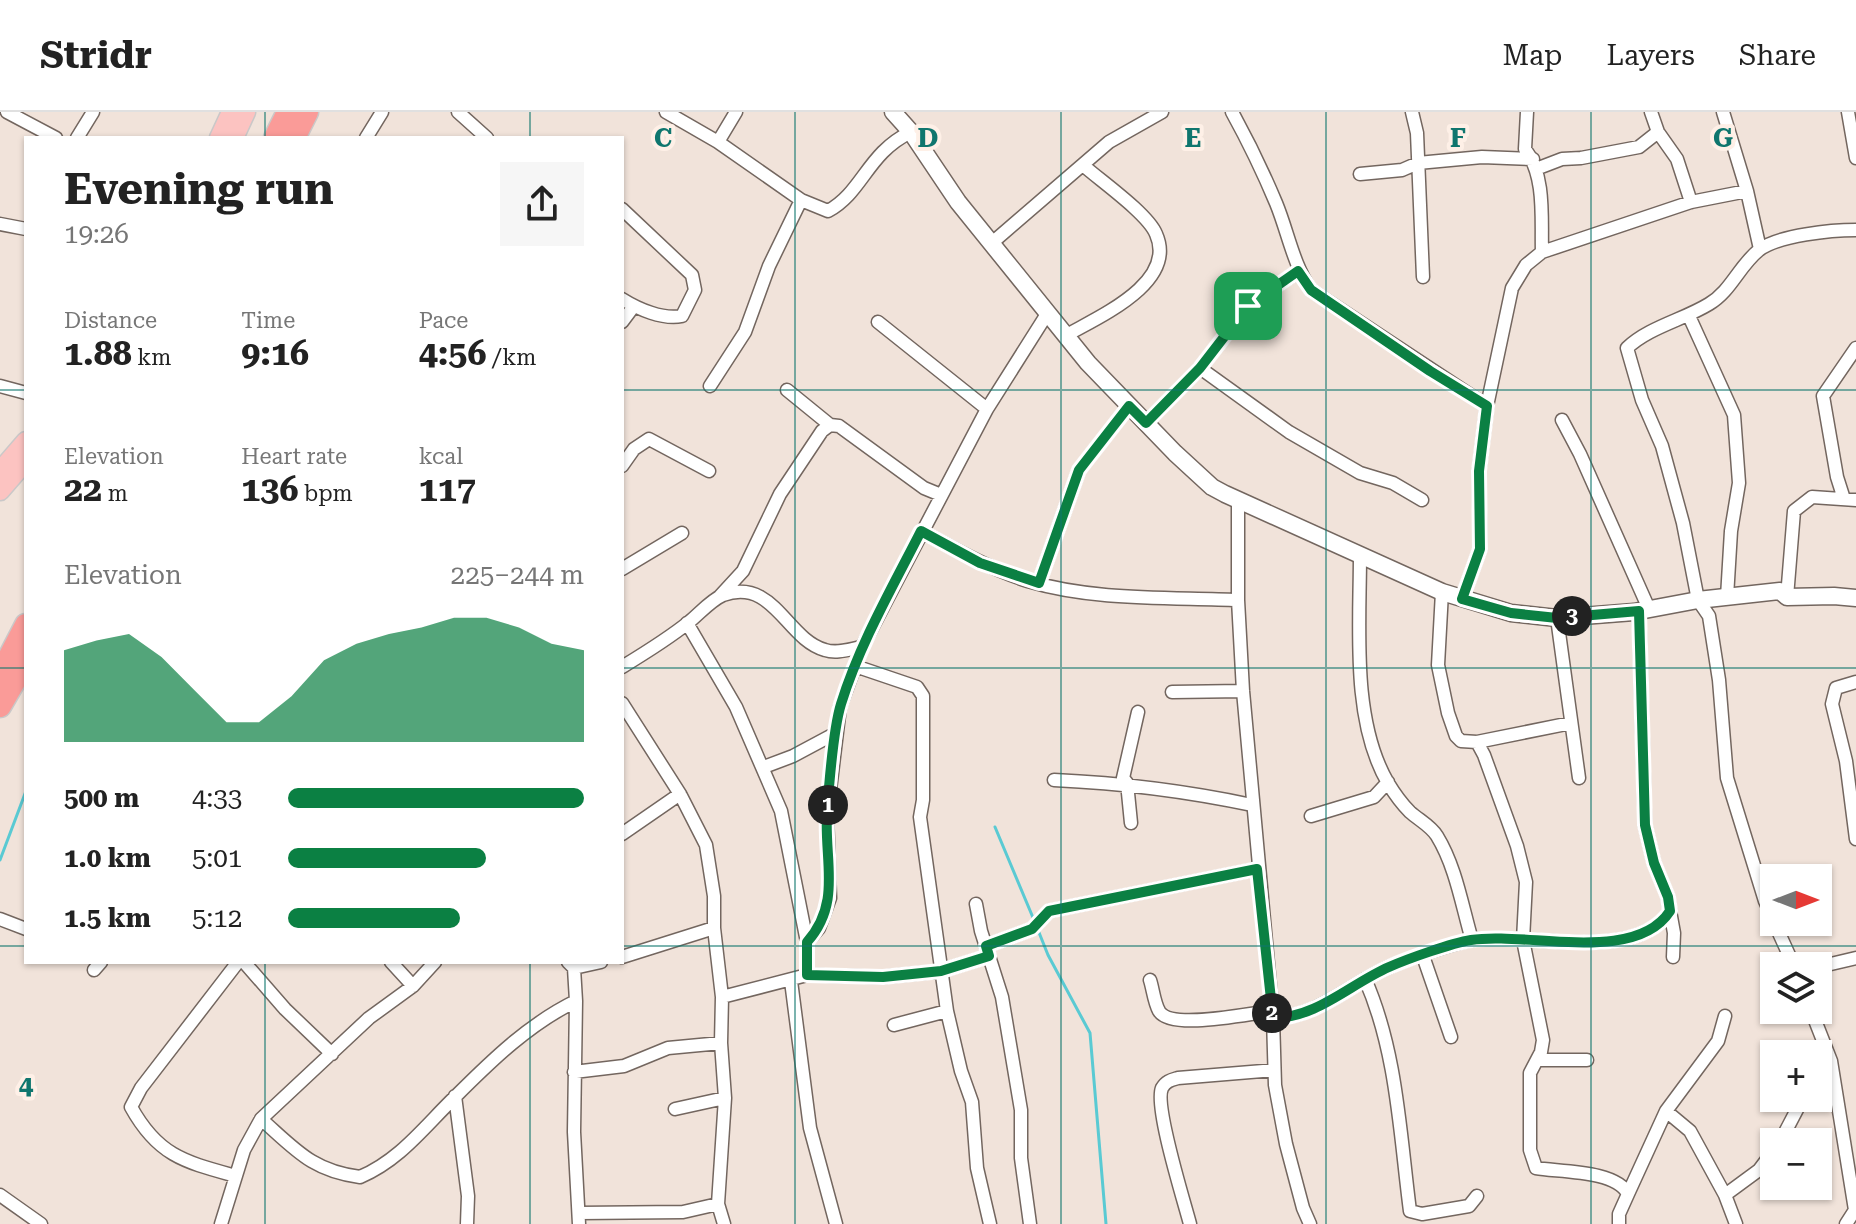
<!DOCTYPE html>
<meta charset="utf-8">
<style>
body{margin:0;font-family:"Roboto Serif",serif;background:#f6f6f6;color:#222;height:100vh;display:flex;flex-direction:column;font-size:30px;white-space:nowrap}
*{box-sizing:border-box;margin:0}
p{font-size:26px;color:#767676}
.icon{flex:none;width:44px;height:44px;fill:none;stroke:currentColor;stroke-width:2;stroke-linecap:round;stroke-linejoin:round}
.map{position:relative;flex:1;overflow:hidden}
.drawer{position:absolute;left:24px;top:24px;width:600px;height:828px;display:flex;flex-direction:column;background:#fff;border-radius:0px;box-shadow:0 2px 6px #0004}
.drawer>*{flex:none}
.needle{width:52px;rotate:90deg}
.controls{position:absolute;left:1760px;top:752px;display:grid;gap:16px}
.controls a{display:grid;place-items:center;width:72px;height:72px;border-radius:0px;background:#fff;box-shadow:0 2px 6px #0004;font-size:40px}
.pin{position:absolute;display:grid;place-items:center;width:68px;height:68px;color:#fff;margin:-34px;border-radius:16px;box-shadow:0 4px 12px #0006}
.km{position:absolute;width:40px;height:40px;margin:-20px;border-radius:50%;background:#222;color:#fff;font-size:22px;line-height:40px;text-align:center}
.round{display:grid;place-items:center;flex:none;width:84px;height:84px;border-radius:0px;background:#f6f6f6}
.overview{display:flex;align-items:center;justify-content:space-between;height:136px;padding:0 40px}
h1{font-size:44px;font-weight:700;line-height:60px}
.figures{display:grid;grid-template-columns:repeat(3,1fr);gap:12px;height:136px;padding:8px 40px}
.figures div{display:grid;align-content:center}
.figures b{font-size:34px;font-weight:700}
.figures small{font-size:22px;font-weight:400}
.figures p{font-size:22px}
.chart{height:224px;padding:16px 40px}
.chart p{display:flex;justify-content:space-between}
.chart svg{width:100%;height:144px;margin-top:8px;fill:#0b8043;opacity:.7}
ul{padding:0 40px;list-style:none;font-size:26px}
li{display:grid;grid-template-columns:128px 96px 1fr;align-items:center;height:60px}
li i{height:20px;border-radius:10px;background:#0b8043}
header{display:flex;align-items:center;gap:48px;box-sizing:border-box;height:112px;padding:0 40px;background:#fff;border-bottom:2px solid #e0e0e0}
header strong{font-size:38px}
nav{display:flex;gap:44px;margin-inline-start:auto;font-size:28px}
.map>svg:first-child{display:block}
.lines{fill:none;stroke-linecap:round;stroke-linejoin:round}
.stream{stroke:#5acad3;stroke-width:3}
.street-casing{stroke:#73665f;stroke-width:15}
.secondary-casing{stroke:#73665f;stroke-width:19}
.primary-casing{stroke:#cac8c8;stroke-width:21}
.highway-casing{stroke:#cac8c8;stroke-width:25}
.street{stroke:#fff;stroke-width:12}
.secondary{stroke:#fff;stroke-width:16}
.primary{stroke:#fcc3c1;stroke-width:18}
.highway{stroke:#fa9b98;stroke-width:22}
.route-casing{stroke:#fff;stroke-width:16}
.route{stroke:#0b8043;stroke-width:10}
.grid{fill:none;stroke:#0f766e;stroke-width:2;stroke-opacity:0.55}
.grid-label{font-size:26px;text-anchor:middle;font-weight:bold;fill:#0f766e;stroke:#fef0e7;stroke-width:8;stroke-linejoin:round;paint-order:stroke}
</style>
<header>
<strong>Stridr</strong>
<nav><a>Map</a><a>Layers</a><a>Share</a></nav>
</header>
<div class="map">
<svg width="1856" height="1112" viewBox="0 0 1856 1112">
<rect width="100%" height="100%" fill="#f1e3da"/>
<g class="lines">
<!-- stream -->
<path class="stream" d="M 995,715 L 1034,808
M 0,748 L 26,679
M 1038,818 L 1048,843 L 1090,921 L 1106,1112"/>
<!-- street casing -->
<g class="street-casing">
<path id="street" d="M 7,0 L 56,26
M 458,0 L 487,26
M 666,0 L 718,30 L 801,88 L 828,99 C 863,80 867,41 911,20
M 1232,0 C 1248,29 1263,60 1276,91 C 1288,120 1293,152 1311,178 L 1487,294
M 1412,0 L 1417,21 L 1423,165
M 1651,0 L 1658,20 L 1677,47 L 1691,90
M 1723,0 L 1747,79 L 1760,137
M 1848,0 L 1856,46
M 77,26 L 93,0
M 366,26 L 382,0
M 718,30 L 736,0
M 1536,57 L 1562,47 L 1581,46 L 1639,35 L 1658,20
M 1360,62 L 1402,58 L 1418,51 L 1482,45 L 1533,47
M 622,97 L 692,163 L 695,178 L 682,204 C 663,208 638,197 622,187
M 0,112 L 26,117
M 993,130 L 1109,30 L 1162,0
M 1542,140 L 1691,90 L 1747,79
M 1689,204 L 1734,303 L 1739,371 L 1731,419 L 1727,485
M 622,210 L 634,194
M 878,210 L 987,297
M 1065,224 C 1098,205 1178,171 1156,122 C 1148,102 1101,69 1084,54
M 1200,256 L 1289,320 L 1360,361 L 1393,371 L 1422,388
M 0,274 L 26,281
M 710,274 L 745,220 L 769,154 L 801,88
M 787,278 L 830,313 L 839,314 L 924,376 L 941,383
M 1562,308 L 1580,342 L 1649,497
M 1146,311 L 1200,256 L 1248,194 L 1298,159
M 622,354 L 634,337 L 649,327 L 709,359
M 1844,387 L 1837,365 L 1823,284 L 1856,236
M 1238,389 L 1238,488 L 1243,579 L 1273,906 L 1275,973 L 1286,1032 L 1303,1096 L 1310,1112
M 921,419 C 956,438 990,457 1028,469 C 1094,489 1169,485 1238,488
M 1360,443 C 1360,514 1351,608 1388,671 C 1394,681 1402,692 1410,700 C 1419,708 1431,714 1437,724 C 1456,755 1462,794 1472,828
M 622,457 L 682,421
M 1039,471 L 1079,358 L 1129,294
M 1442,480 L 1438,553 L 1448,601 L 1456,624 L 1461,629 L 1477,630 L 1484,643 L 1517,734 L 1526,770 L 1523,828 L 1543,928 L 1541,940 L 1530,961 L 1530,1038 L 1536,1056 C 1559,1060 1616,1058 1628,1082 L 1619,1102 L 1619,1112
M 720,484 L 743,459 L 780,382 L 822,319 L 830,313
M 1787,485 L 1794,399 L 1812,385 L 1856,388
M 1462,487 L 1480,437 L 1479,359 L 1487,294 L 1512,176 L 1526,153 L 1542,140 C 1541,107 1546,64 1525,37 L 1527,0
M 1557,506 L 1579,666
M 687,511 L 736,595 L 781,699 L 807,830 L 807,863
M 855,554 L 917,575 L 923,584 L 923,688 L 920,705 L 947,899 L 961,959 L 972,990 L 977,1056 L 990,1112
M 622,555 C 645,541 668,527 689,510 C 699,502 711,488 723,483 C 774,465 786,527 825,538 C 837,542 850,537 862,535
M 1856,570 L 1836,576 L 1832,592 L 1846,649 L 1856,727
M 1172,580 L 1243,579
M 622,591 L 680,682 L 706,733 L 714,784 L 714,816 L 722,885 L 721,931 L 725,986 L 718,1092 L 724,1112
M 1477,630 L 1571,611
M 764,655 L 793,644 L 836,621
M 1054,668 C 1121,671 1186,679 1252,693
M 1311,704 L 1374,685 L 1388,670
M 1131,711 L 1127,671 L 1123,666 L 1138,600
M 622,722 L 680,682
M 976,792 L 981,819 L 1002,885 L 1021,998 L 1021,1046 L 1030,1112
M 1670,799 L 1674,821 L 1673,845
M 0,807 L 26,817
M 1774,809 L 1765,789 L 1727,666 L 1719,568 L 1709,504 L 1698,488 L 1683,411 L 1662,334 L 1642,288 L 1627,236 C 1649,215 1683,208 1709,192 C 1731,179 1739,154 1759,138 C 1779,123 1832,118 1856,118
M 1774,810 L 1794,854
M 807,830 L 819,816 L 830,786 L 827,703 L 840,595 L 862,535 L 987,297 L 1047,202
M 986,834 L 1032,817 L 1049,799 L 1257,757
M 1423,844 L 1451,925
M 622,845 L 714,816
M 244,850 L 285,897 L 332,942
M 391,850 L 413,874
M 568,850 L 574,856 L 576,889 L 574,1020 L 579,1112
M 1818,855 L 1856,846
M 574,856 L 601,850
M 94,858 L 101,850
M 1365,867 C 1397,939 1400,1023 1410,1099 L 1422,1102 L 1469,1094 L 1477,1084
M 1150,868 C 1153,877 1154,890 1159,899 C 1171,919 1250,901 1272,899
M 791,869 L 810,1016 L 836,1112
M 722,885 L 807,863 L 883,865 L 941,859 L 989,844
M 1811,898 L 1831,949 L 1855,1098 L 1846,1112
M 1273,906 C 1316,906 1350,872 1389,855 C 1407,847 1452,832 1471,828 C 1526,819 1635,853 1670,799 L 1668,785 L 1654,751 L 1645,713 L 1639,499
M 894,913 L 947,899
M 1537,948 L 1587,948
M 574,960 L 624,954 L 668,936 L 721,931
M 1818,965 L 1831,949
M 455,984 L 468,1084 L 467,1112
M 675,997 L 725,986
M 1666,999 L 1690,1019 L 1725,1083 L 1736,1112
M 261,1007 C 295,1037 312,1059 360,1065 C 400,1048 424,1015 455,985 C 492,948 529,912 576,889
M 1780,1030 L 1803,986
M 236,1064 C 185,1050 158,1044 131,995 L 141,976 L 238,850
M 1628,1082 L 1666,999 L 1718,929 L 1725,904
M 0,1083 L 41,1112
M 1725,1083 L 1759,1058 L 1774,1038
M 579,1101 L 683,1100 L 718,1092
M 221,1112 L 244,1038 L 261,1007 L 369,906 L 413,874 L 435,850
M 1190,1112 C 1184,1089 1154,994 1162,976 C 1166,969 1171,968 1178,966 L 1274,958"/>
</g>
<!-- secondary casing -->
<g class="secondary-casing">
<path id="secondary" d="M 893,0 L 911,20 L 958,90 L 1088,251 L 1175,341 L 1212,375 L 1225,382 L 1442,480 L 1511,501 L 1557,506 L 1634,500 L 1698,488 L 1780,479 L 1787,485 L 1834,484 L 1856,486"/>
</g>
<!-- primary casing -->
<g class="primary-casing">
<path id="primary" d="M 219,26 L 231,0
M 234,26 L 246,0
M 0,359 L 26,329
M 0,379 L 26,349"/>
</g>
<!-- highway casing -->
<g class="highway-casing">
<path id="highway" d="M 275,26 L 288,0
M 294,26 L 307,0
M 0,563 L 26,513
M 0,594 L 26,549"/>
</g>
<!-- street -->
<use href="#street" class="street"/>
<!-- secondary -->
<use href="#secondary" class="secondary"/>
<!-- primary -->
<use href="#primary" class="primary"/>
<!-- highway -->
<use href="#highway" class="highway"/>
</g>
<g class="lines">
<!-- route casing -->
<g class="route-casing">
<path id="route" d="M 1298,159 L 1311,178 L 1430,259 L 1487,294 L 1479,359 L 1480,437 L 1462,487 L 1511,501 L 1557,506 L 1639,499 L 1645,713 L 1654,751 L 1668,785 L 1670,799 C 1635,853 1526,819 1471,828 C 1452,831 1407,847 1389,855 C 1350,872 1317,906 1273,906 L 1257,757 L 1049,799 L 1032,817 L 986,834 L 989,844 L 941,859 L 883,865 L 807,863 L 807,830 C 842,791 824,749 827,701 C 829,673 833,618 841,592 C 860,531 892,476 921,419 L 980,451 L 1039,471 L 1079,358 L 1129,294 L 1146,311 L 1200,256 L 1248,194 Z"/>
</g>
<!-- route -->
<use href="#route" class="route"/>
</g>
<!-- grid -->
<path class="grid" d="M 265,0 L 265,26M 530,0 L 530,26M 795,0 L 795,1112M 1061,0 L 1061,1112M 1326,0 L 1326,1112M 1591,0 L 1591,1112M 0,278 L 26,278M 622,278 L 1856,278M 0,556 L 26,556M 622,556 L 1856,556M 0,834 L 26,834M 622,834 L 1856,834M 265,850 L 265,1112M 530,850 L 530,1112"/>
<g class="grid-label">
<text x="663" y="35">C</text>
<text x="928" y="35">D</text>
<text x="1193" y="35">E</text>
<text x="1458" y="35">F</text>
<text x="1723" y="35">G</text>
<text x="26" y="982">4</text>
</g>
</svg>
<div class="controls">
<a><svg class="needle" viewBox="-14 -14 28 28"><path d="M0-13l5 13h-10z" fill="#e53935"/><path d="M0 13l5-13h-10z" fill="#767676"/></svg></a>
<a><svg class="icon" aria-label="layers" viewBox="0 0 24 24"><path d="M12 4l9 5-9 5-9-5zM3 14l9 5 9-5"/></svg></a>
<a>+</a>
<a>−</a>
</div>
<div class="pin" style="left:1248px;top:194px;background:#1e9e55"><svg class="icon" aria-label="arrive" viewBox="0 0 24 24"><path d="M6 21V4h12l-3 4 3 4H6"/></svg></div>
<b class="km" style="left:828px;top:693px">1</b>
<b class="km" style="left:1272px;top:901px">2</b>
<b class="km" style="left:1572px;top:504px">3</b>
<section class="drawer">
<div class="overview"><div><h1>Evening run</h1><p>19:26</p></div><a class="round"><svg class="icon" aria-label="share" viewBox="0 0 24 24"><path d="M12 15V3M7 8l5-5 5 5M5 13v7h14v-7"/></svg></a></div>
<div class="figures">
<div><p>Distance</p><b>1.88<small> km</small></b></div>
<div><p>Time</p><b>9:16</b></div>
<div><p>Pace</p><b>4:56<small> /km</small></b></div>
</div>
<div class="figures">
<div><p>Elevation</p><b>22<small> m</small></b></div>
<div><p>Heart rate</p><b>136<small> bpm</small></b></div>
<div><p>kcal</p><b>117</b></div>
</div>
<div class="chart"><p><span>Elevation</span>225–244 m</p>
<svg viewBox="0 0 160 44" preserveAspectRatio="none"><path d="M0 44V16L10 13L20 11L30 18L40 28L50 38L60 38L70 30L80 19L90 14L100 11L110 9L120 6L130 6L140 9L150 14L160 16V44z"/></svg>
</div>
<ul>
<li><b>500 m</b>4:33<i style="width:100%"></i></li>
<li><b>1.0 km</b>5:01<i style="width:67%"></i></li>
<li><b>1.5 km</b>5:12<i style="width:58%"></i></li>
</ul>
</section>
</div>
